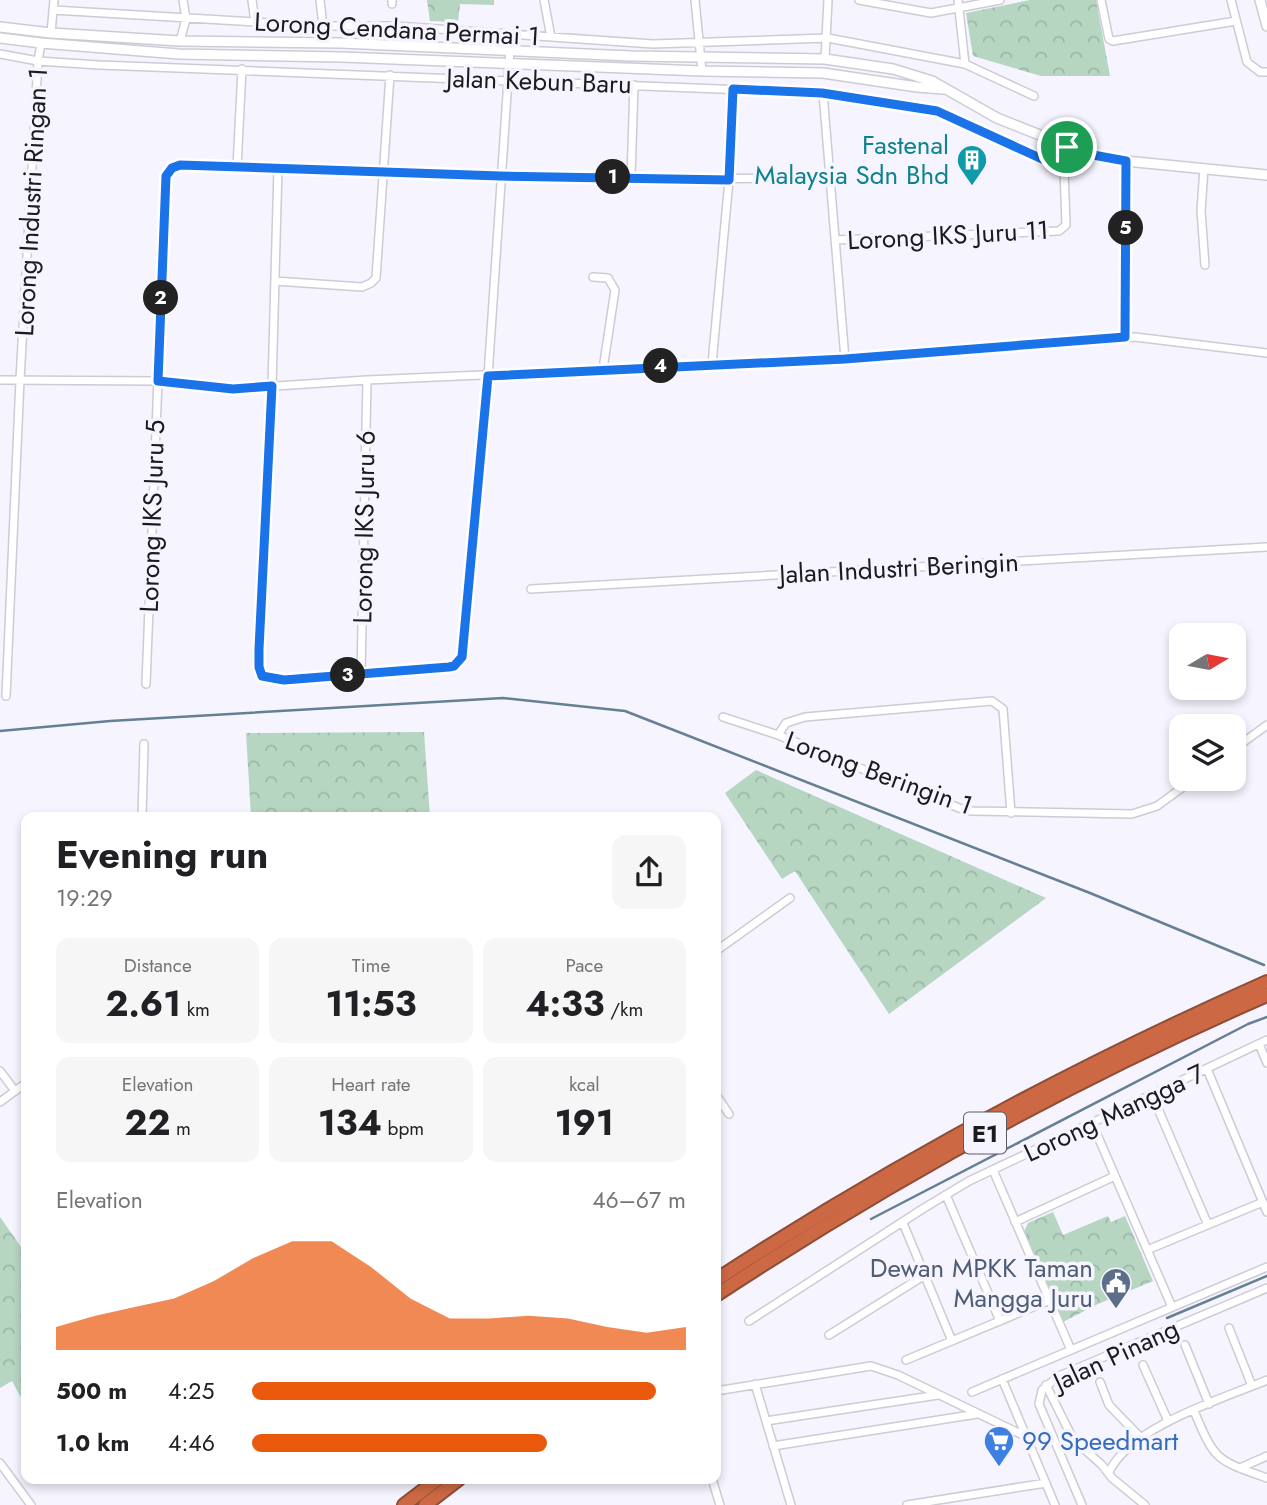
<!DOCTYPE html>
<meta charset="utf-8">
<style>
body{margin:0;font-family:Jost,sans-serif;background:#f6f6f6;color:#202124;height:100vh;display:flex;flex-direction:column;font-size:26px;white-space:nowrap}
*{box-sizing:border-box;margin:0}
p{font-size:23px;color:#757577}
.icon{flex:none;width:38px;height:38px;fill:none;stroke:currentColor;stroke-width:2;stroke-linecap:round;stroke-linejoin:round}
.map{position:relative;flex:1;overflow:hidden}
.drawer{position:absolute;left:21px;top:812px;width:700px;height:672px;display:flex;flex-direction:column;background:#fff;border-radius:14px;box-shadow:0 4px 10px #0003}
.drawer>*{flex:none}
.needle{width:46px;rotate:80deg}
.tools{position:absolute;left:1169px;top:623px;display:grid;gap:14px}
.tools a{display:grid;place-items:center;width:77px;height:77px;border-radius:14px;background:#fff;box-shadow:0 4px 10px #0003;font-size:35px}
.pin{position:absolute;display:grid;place-items:center;width:60px;height:60px;color:#fff;margin:-30px;border:4px solid #fff;border-radius:50%;box-shadow:0 2px 7px #0007}
.km{position:absolute;width:35px;height:35px;margin:-18px;border-radius:50%;background:#222;color:#fff;font-size:19px;line-height:35px;text-align:center}
.round{display:grid;place-items:center;flex:none;width:74px;height:74px;border-radius:14px;background:#f6f6f6}
.head{display:flex;align-items:center;justify-content:space-between;height:119px;padding:0 35px}
h1{font-size:38px;font-weight:700;line-height:52px}
.figures{display:grid;grid-template-columns:repeat(3,1fr);gap:10px;height:119px;padding:7px 35px}
.figures div{display:grid;align-content:center;border-radius:14px;background:#f6f6f6;text-align:center}
.figures b{font-size:35px;font-weight:700}
.figures small{font-size:19px;font-weight:400}
.figures p{font-size:19px}
.chart{height:196px;padding:14px 35px}
.chart p{display:flex;justify-content:space-between}
.chart svg{width:100%;height:126px;margin-top:7px;fill:#ea580c;opacity:.7}
ul{padding:0 35px;list-style:none;font-size:23px}
li{display:grid;grid-template-columns:112px 84px 1fr;align-items:center;height:52px}
li i{height:18px;border-radius:9px;background:#ea580c}
.map>svg:first-child{display:block}
.forest{fill:url(#forest-crowns)}
.lines{fill:none;stroke-linecap:round;stroke-linejoin:round}
.stream{stroke:#657f93;stroke-width:2.5}
.minor-casing{stroke:#cecbd5;stroke-width:10}
.tertiary-casing{stroke:#cecbd5;stroke-width:12}
.motorway-casing{stroke:#8e4d36;stroke-width:16}
.minor{stroke:#fff;stroke-width:7}
.tertiary{stroke:#fff;stroke-width:9}
.motorway{stroke:#cc6944;stroke-width:12}
.route-casing{stroke:#fff;stroke-width:14}
.route{stroke:#1a73e8;stroke-width:9}
.labels{text-anchor:middle;dominant-baseline:central;stroke-width:7;stroke-linejoin:round;paint-order:stroke}
.shield{fill:#f6f4fe;stroke:#5d5b60;stroke-width:2}
.shield-label{font-size:24px;font-weight:bold;fill:#1b1a1d}
.street-label{font-size:26px;fill:#1b1a1d;stroke:#f6f4fe}
.culture-label{font-size:26px;fill:#0d838f;stroke:#f6f4fe;text-anchor:end}
.service-label{font-size:26px;fill:#4e5e75;stroke:#f6f4fe;text-anchor:end}
.shop-label{font-size:26px;fill:#366cbe;stroke:#f6f4fe;text-anchor:start}
</style>
<div class="map">
<svg width="1267" height="1505" viewBox="0 0 1267 1505">
<defs>
<pattern id="forest-crowns" width="20" height="18" patternUnits="userSpaceOnUse" patternTransform="scale(1.75)"><rect width="20" height="18" fill="#b6d6c2"/><path d="M2 6a3 3 0 1 1 6 0M12 15a3 3 0 1 1 6 0" fill="none" stroke="#9cb7a6"/></pattern>
</defs>
<rect width="100%" height="100%" fill="#f6f4fe"/>
<!-- forest -->
<path class="forest" d="M 427,0 L 494,0 L 494,5 L 460,4 L 458,22 L 430,21 Z
M 1030,0 L 1096,0 L 1110,76 L 1041,76 L 973,56 L 966,13 Z
M 424,732 L 430,817 L 251,817 L 246,733 Z
M 756,770 L 1046,898 L 889,1014 L 795,871 L 782,879 L 725,793 Z
M 1053,1212 L 1063,1235 L 1108,1216 L 1111,1222 L 1125,1216 L 1153,1281 L 1098,1304 L 1063,1322 L 1024,1232 L 1028,1223 Z
M 0,1217 L 26,1254 L 25,1405 L 12,1381 L 0,1388 Z"/>
<g class="lines">
<!-- stream -->
<path class="stream" d="M 0,731 L 110,721 L 503,698 L 625,711 L 1090,893 L 1264,965
M 871,1219 L 1248,1024 L 1267,1017
M 1167,1318 L 1267,1276"/>
<!-- minor casing -->
<g class="minor-casing">
<path id="minor" d="M 252,0 L 255,22
M 320,0 L 323,26
M 392,0 L 392,4
M 544,0 L 551,37
M 695,0 L 702,71
M 859,0 L 931,13 L 1000,0
M 958,0 L 965,64
M 1101,0 L 1109,39 L 1113,41 L 1236,21
M 1231,0 L 1247,62 L 1260,72 L 1267,72
M 53,10 L 323,26 L 395,26 L 653,44 L 828,38 L 965,64 L 1034,96
M 51,33 L 54,0
M 180,41 L 186,19 L 183,0
M 0,54 L 38,61 L 99,65 L 823,93 L 937,111 L 1064,169
M 825,59 L 828,0
M 823,93 L 845,359
M 237,167 L 242,69
M 278,168 L 272,386 L 259,667 L 262,676 L 284,680 L 454,666 L 464,652 L 488,376 L 510,50
M 1204,168 L 1201,211 L 1205,265
M 631,177 L 634,85
M 835,240 L 1059,231 L 1066,225 L 1064,169 L 1067,147
M 593,277 L 608,278 L 615,290 L 603,369
M 275,281 L 362,287 L 371,283 L 376,278 L 390,75
M 1125,337 L 1126,161
M 712,364 L 729,180 L 733,89
M 0,380 L 158,381 L 233,389 L 367,380 L 845,359 L 1135,337 L 1267,353
M 531,589 L 1267,547
M 361,674 L 367,380
M 146,684 L 166,176 L 172,168 L 180,165 C 397,172 613,183 830,177
M 6,696 L 20,380 L 38,61 L 41,43
M 723,717 L 778,735 L 964,810 L 973,811 L 1132,814 L 1157,806 L 1194,779
M 778,735 L 786,723 L 805,717 L 992,701 L 1003,709 L 1011,813
M 1234,749 L 1267,725
M 142,817 L 144,744
M 716,951 L 790,898
M 1259,1044 L 1267,1063
M 1207,1069 L 1267,1212
M 0,1071 L 15,1091
M 716,1095 L 729,1114
M 1152,1095 L 1208,1225
M 0,1102 L 26,1083
M 1092,1123 L 1172,1307
M 993,1170 L 1071,1350
M 946,1195 L 1000,1321
M 1015,1222 L 1115,1176
M 903,1223 L 952,1341
M 1147,1250 L 1263,1202
M 749,1321 L 924,1208 L 969,1181 L 1267,1040
M 1229,1328 L 1252,1386
M 829,1335 L 925,1275
M 1185,1345 L 1209,1404
M 906,1360 L 1050,1300
M 1143,1365 L 1168,1421
M 1002,1379 L 1055,1505
M 1100,1382 L 1109,1405 L 1140,1437
M 755,1384 L 791,1505
M 1046,1385 L 1073,1439 L 1102,1465 L 1112,1478 L 1145,1505
M 716,1391 L 871,1366 L 898,1375 L 1027,1437
M 972,1392 L 1267,1267
M 1194,1411 C 1215,1461 1216,1460 1267,1478
M 766,1421 L 938,1395
M 773,1446 L 977,1414
M 0,1463 L 31,1505
M 1240,1468 L 1267,1456
M 1109,1472 C 1131,1426 1222,1399 1267,1380
M 712,1479 L 720,1505
M 907,1505 L 1046,1483
M 1082,1505 L 1039,1404 L 1042,1390 L 1059,1376 L 1267,1288"/>
</g>
<!-- tertiary casing -->
<g class="tertiary-casing">
<path id="tertiary" d="M 1260,0 L 1267,26
M 0,27 L 51,33 L 180,41 L 341,43 L 631,56 L 825,59 L 893,69 L 932,81 L 997,118 L 1085,153 L 1126,161 L 1267,175
M 0,38 L 41,43 L 179,54 L 341,57 L 702,71 L 823,73 L 917,87 L 943,89"/>
</g>
<!-- motorway casing -->
<g class="motorway-casing">
<path id="motorway" d="M 716,1280 C 894,1164 1073,1068 1267,982
M 716,1295 C 891,1180 1074,1079 1267,995
M 404,1505 L 438,1479
M 425,1505 L 459,1479"/>
</g>
<!-- minor -->
<use href="#minor" class="minor"/>
<!-- tertiary -->
<use href="#tertiary" class="tertiary"/>
<!-- motorway -->
<use href="#motorway" class="motorway"/>
</g>
<g class="lines">
<!-- route casing -->
<g class="route-casing">
<path id="route" d="M 733,89 L 822,93 L 937,111 L 1064,169 L 1067,147 L 1093,155 L 1126,161 L 1125,337 L 845,359 L 488,376 L 462,657 L 454,666 L 449,667 L 284,680 L 262,676 L 259,667 L 259,649 L 272,386 L 233,389 L 158,381 L 166,176 L 172,168 L 180,165 L 500,176 L 729,180 Z"/>
</g>
<!-- route -->
<use href="#route" class="route"/>
</g>
<!-- icons -->
<defs>
<g id="building-pin" transform="scale(1.575)"><path d="M0 17L-7.5 6A9.5 9.5 0 1 1 7.5 6Z" fill="#0f9aa8" stroke="#f6f4fe"/><path d="M-4-6H4V6H1V3H-1V6H-4ZM-2.5-4.3h1.7v1.8h-1.7ZM.8-4.3h1.7v1.8H.8ZM-2.5-1h1.7V.8h-1.7ZM.8-1h1.7V.8H.8Z" fill="#fff"/></g>
<g id="civic-pin" transform="scale(1.575)"><path d="M0 17L-7.5 6A9.5 9.5 0 1 1 7.5 6Z" fill="#5c6f8a" stroke="#f6f4fe"/><path d="M-.6-6.5H3V-4.5H.6V-3L4-1V1h2V6H-6V1h2V-1L-.6-3ZM-1.2 2.5V6h2.4V2.5Z" fill="#fff"/></g>
<g id="supermarket-pin" transform="scale(1.575)"><path d="M0 17L-7.5 6A9.5 9.5 0 1 1 7.5 6Z" fill="#3f7fe0" stroke="#f6f4fe"/><path d="M-6-5.5h2.5l.6 2H6L4.5 2H-2.5L-4.4-4H-6ZM-1.5 3.2a1.3 1.3 0 1 0 .1 0ZM3 3.2a1.3 1.3 0 1 0 .1 0Z" fill="#fff"/></g>
</defs>
<g fill-rule="evenodd">
<use href="#building-pin" x="972" y="160"/>
<use href="#civic-pin" x="1116" y="1283"/>
<use href="#supermarket-pin" x="999" y="1441"/>
</g>
<g class="labels">
<!-- shield labels -->
<rect class="shield" x="964" y="1112.5" width="42" height="41" rx="5"/>
<g class="shield-label">
<text x="985" y="1133">E1</text>
</g>
<!-- street labels -->
<g class="street-label">
<text transform="translate(397 29) rotate(3)">Lorong Cendana Permai 1</text>
<text transform="translate(539 81) rotate(2)">Jalan Kebun Baru</text>
<text transform="translate(31 202) rotate(-87)">Lorong Industri Ringan 1</text>
<text transform="translate(948 235) rotate(-3)">Lorong IKS Juru 11</text>
<text transform="translate(152 516) rotate(-88)">Lorong IKS Juru 5</text>
<text transform="translate(364 527) rotate(-89)">Lorong IKS Juru 6</text>
<text transform="translate(899 568) rotate(-3)">Jalan Industri Beringin</text>
<text transform="translate(879 773) rotate(20)">Lorong Beringin 1</text>
<text transform="translate(1114 1113) rotate(-25)">Lorong Mangga 7</text>
<text transform="translate(1116 1355) rotate(-25)">Jalan Pinang</text>
</g>
<!-- culture labels -->
<g class="culture-label">
<text x="949" y="145">Fastenal<tspan x="949" dy="30">Malaysia Sdn Bhd</tspan></text>
</g>
<!-- service labels -->
<g class="service-label">
<text x="1093" y="1268">Dewan MPKK Taman<tspan x="1093" dy="30">Mangga Juru</tspan></text>
</g>
<!-- shop labels -->
<g class="shop-label">
<text x="1022" y="1441">99 Speedmart</text>
</g>
</g>
</svg>
<div class="tools">
<a><svg class="needle" viewBox="-14 -14 28 28"><path d="M0-13l5 13h-10z" fill="#e53935"/><path d="M0 13l5-13h-10z" fill="#757577"/></svg></a>
<a><svg class="icon" aria-label="layers" viewBox="0 0 24 24"><path d="M12 4l9 5-9 5-9-5zM3 14l9 5 9-5"/></svg></a>
</div>
<div class="pin" style="left:1067px;top:147px;background:#1e9e55"><svg class="icon" aria-label="arrive" viewBox="0 0 24 24"><path d="M6 21V4h12l-3 4 3 4H6"/></svg></div>
<b class="km" style="left:613px;top:177px">1</b>
<b class="km" style="left:161px;top:298px">2</b>
<b class="km" style="left:348px;top:675px">3</b>
<b class="km" style="left:661px;top:366px">4</b>
<b class="km" style="left:1126px;top:228px">5</b>
<section class="drawer">
<div class="head"><div><h1>Evening run</h1><p>19:29</p></div><a class="round"><svg class="icon" aria-label="share" viewBox="0 0 24 24"><path d="M12 15V3M7 8l5-5 5 5M5 13v7h14v-7"/></svg></a></div>
<div class="figures">
<div><p>Distance</p><b>2.61<small> km</small></b></div>
<div><p>Time</p><b>11:53</b></div>
<div><p>Pace</p><b>4:33<small> /km</small></b></div>
</div>
<div class="figures">
<div><p>Elevation</p><b>22<small> m</small></b></div>
<div><p>Heart rate</p><b>134<small> bpm</small></b></div>
<div><p>kcal</p><b>191</b></div>
</div>
<div class="chart"><p><span>Elevation</span>46–67 m</p>
<svg viewBox="0 0 160 44" preserveAspectRatio="none"><path d="M0 44V36L10 32L20 29L30 26L40 20L50 12L60 6L70 6L80 15L90 26L100 33L110 33L120 32L130 33L140 36L150 38L160 36V44z"/></svg>
</div>
<ul>
<li><b>500 m</b>4:25<i style="width:93%"></i></li>
<li><b>1.0 km</b>4:46<i style="width:68%"></i></li>
</ul>
</section>
</div>
